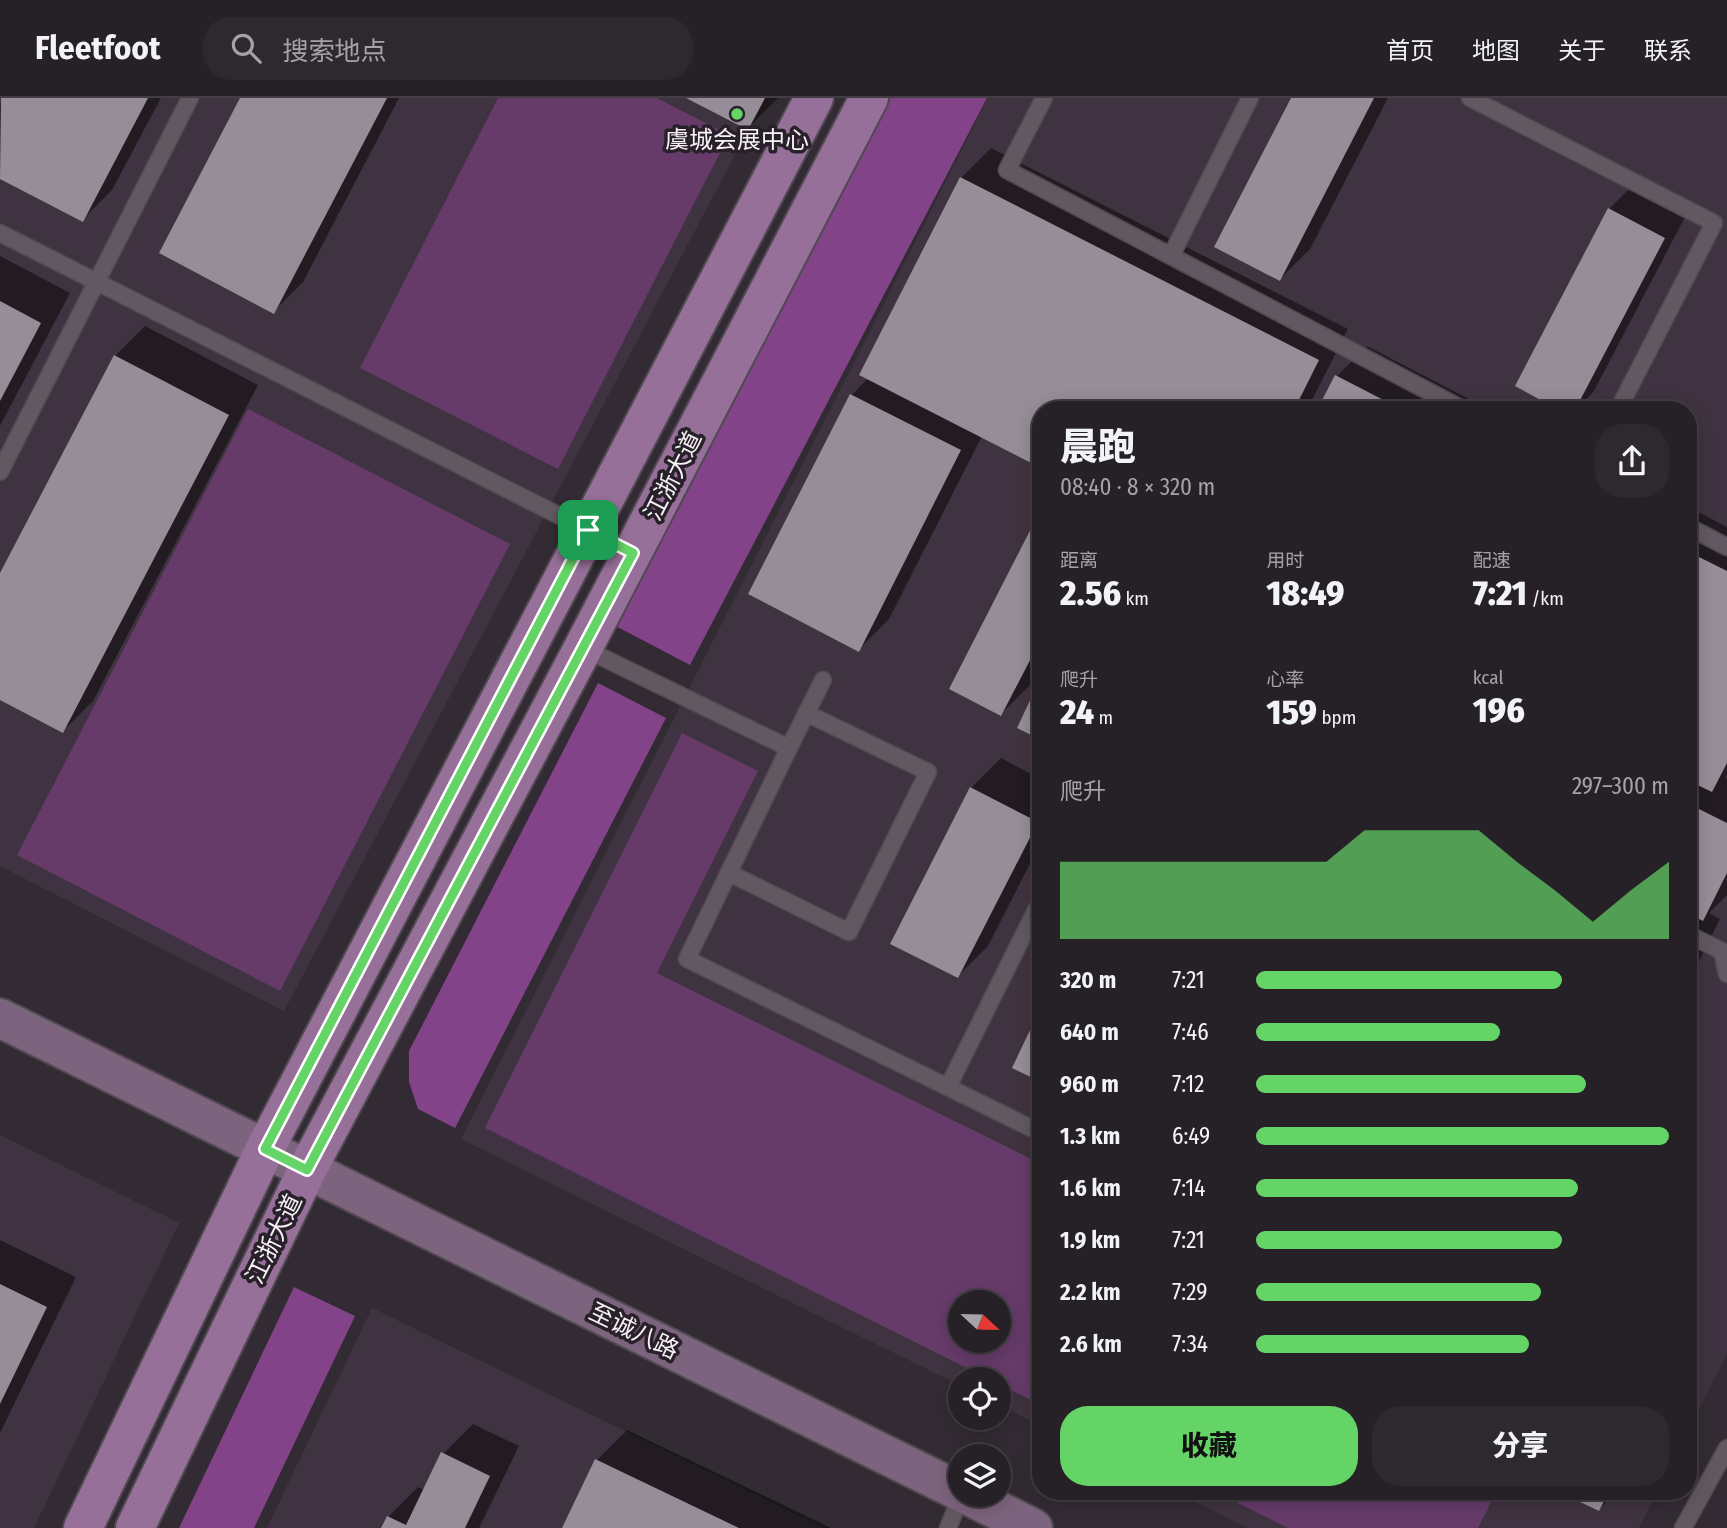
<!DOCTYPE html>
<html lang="zh">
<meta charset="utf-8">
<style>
body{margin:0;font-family:"Fira Sans Condensed","Noto Sans SC",sans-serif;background:#2e282f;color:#f1f3f6;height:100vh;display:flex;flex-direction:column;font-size:26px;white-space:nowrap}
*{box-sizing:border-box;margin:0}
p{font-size:23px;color:#a4a3a7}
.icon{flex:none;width:38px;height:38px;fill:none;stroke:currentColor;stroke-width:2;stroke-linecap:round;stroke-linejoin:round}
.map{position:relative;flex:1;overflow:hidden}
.drawer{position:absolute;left:1032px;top:303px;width:665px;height:1099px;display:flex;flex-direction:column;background:#262027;border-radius:28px;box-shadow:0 4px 18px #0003,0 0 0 2px #423e44}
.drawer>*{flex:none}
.needle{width:46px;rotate:112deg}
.fabs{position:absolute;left:948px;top:1192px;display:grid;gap:14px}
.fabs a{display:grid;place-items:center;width:63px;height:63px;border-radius:50%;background:#262027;box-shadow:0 4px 18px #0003,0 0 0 2px #423e44;font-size:35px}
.pin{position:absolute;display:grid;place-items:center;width:60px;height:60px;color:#fff;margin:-30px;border-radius:14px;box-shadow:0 4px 10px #0006}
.round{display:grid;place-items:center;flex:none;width:74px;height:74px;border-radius:28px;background:#2e282f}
.summary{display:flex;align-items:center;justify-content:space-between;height:119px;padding:0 28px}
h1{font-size:38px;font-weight:800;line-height:52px}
.metrics{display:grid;grid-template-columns:repeat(3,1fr);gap:10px;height:119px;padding:7px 28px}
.metrics div{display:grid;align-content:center}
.metrics b{font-size:35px;font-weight:800}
.metrics small{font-size:19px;font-weight:400}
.metrics p{font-size:19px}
.chart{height:196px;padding:14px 28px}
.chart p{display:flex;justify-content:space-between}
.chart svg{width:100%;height:126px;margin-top:7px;fill:#65d467;opacity:.7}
.action{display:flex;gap:14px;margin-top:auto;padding:14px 28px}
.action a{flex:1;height:80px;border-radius:28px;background:#65d467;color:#111;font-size:28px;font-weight:800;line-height:80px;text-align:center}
.action a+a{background:#2e282f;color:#f1f3f6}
ul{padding:0 28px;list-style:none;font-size:23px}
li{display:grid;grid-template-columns:112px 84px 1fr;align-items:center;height:52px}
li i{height:18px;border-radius:9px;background:#65d467}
header{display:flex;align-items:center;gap:42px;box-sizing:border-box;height:98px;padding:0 35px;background:#262027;border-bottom:2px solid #423e44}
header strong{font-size:33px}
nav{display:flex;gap:38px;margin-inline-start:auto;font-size:24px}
.search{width:490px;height:63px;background:#2e282f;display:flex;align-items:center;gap:18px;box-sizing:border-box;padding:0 24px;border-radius:28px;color:#a4a3a7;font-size:26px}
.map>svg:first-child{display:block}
.built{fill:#403341;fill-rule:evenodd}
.green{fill:#663b6a;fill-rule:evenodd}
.forest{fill:#824389}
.shadow{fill:#0007}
.building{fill:#978d98}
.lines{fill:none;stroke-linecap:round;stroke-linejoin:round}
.lane-casing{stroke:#504950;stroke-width:19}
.secondary-casing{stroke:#504950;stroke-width:42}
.primary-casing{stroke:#504950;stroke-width:42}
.lane{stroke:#625862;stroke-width:16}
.secondary{stroke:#7d647e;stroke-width:38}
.primary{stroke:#97709a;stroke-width:38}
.route-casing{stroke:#fff;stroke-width:14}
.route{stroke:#65d467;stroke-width:9}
.poi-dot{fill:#65d467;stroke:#29212a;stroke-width:2.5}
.labels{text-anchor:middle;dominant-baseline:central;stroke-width:7;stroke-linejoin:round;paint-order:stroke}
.poi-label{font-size:24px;fill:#f8f2f8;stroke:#29212a}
.street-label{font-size:24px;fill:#f8f2f8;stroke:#29212a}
</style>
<header>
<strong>Fleetfoot</strong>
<div class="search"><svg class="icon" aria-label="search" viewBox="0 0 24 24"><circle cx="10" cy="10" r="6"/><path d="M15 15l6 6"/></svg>搜索地点</div>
<nav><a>首页</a><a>地图</a><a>关于</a><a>联系</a></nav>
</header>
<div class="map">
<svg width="1727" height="1430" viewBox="0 0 1727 1430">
<rect width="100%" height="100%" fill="#332b34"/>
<!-- built -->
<path class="built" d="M 0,0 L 686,0 L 748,32 L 284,913 L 0,768 Z
M 988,0 L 1727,0 L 1727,1255 L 1689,1331 L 1689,312 L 1041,312 L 1041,1328 L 999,1307 L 999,1281 L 961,1281 L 961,1288 L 461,1041 ZM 961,1204 L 999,1204 L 999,1242 L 961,1242 Z
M 0,1037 L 179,1125 L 34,1430 L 0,1430 Z
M 372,1210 L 824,1430 L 267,1430 Z
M 1173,1393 L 1658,1393 L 1639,1430 L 1248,1430 Z"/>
<!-- green -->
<path class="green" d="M 498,0 L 657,0 L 729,37 L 558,371 L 360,270 Z
M 248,311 L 510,446 L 280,893 L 17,757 Z
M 682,635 L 758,673 L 657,875 L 1041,1066 L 1041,1307 L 999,1286 L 999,1281 L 989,1281 L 485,1030 ZM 999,1204 L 999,1242 L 961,1242 L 961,1204 Z
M 1214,1393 L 1497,1393 L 1478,1430 L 1288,1430 Z"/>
<!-- forest -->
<path class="forest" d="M 886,0 L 987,0 L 690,567 L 610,525 Z
M 598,585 L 666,620 L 455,1030 L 418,1011 L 409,984 L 409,953 Z
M 294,1189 L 355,1218 L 254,1430 L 179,1430 Z"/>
<!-- shadow -->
<path class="shadow" d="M 3,0 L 161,0 L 112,92 L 82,122 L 0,79 L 0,6 Z
M 242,0 L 399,0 L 303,184 L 273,214 Z
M 690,0 L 778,0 L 748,30 Z
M 1293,0 L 1388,0 L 1310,151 L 1280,181 Z
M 991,50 L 1348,231 L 1307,312 L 1041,312 L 1041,368 L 982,338 L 889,521 L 859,551 L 750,496 L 852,297 L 868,280 L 961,80 Z
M 1632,88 L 1686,117 L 1594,293 L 1576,312 L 1563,312 L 1609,111 Z
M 0,158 L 70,195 L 0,328 Z
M 145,228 L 258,287 L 93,603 L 63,633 L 0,600 L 0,479 L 115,258 Z
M 1367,248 L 1490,312 L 1319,312 L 1337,278 Z
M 1689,409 L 1727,429 L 1727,677 L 1725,680 L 1727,681 L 1727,797 L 1709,815 L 1720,821 L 1689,883 Z
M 1041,415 L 1041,566 L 1031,586 L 1001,616 L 951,590 Z
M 1001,660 L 1041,681 L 1041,744 L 988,848 L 958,878 L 971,690 Z
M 0,1142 L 76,1179 L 0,1335 Z
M 473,1326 L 519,1348 L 479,1430 L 383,1430 L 388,1419 L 418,1389 L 425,1392 L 443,1356 Z
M 627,1332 L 831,1430 L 564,1430 L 597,1362 Z
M 1561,1393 L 1617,1393 L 1599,1411 Z"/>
<!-- building -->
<path class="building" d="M 1,0 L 148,0 L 83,124 L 0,81 Z
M 240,0 L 387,0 L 274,216 L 159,155 Z
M 686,0 L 765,0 L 748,32 Z
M 1291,0 L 1374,0 L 1280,183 L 1214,149 Z
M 960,79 L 1319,262 L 1294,312 L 1041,312 L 1041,370 L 859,277 Z
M 1608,110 L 1665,140 L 1575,312 L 1559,312 L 1515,288 Z
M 0,203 L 41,225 L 0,303 Z
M 114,257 L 229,317 L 63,635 L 0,602 L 0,475 Z
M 1335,277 L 1403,312 L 1317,312 Z
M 850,296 L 961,352 L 859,554 L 748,496 Z
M 1041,411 L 1041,541 L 1001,618 L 949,591 Z
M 1689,454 L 1727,473 L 1727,665 L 1712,694 L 1689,683 Z
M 1041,579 L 1041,642 L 1017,630 Z
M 970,689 L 1038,724 L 958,880 L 890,846 Z
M 1689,706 L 1727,725 L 1727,775 L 1703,823 L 1689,816 Z
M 1041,909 L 1041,984 L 1012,970 Z
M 0,1186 L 47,1209 L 0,1306 Z
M 441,1354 L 490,1378 L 465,1430 L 381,1430 L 387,1418 L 406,1427 Z
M 595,1361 L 739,1430 L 562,1430 Z
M 1557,1393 L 1609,1393 L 1599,1413 Z"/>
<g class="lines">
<!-- lane casing -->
<g class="lane-casing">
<path id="lane" d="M 1044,0 L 1007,72 L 1171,158 L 1250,0
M 1470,0 L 1714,125 L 1618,312
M 0,135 L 633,455
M 1171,158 L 1464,312
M 0,374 L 190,0
M 1689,429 L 1727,449
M 583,550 L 789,650 L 823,582
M 789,650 L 687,861 L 1041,1035
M 729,775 L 849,834 L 928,674 L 806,615
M 1689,837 L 1722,853 L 1727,876
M 948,989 L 1041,802
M 948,1430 L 962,1396
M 1683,1430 L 1727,1350"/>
</g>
<!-- secondary casing -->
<g class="secondary-casing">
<path id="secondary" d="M 0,920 L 961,1394
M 965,1396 L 1033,1430"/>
</g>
<!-- primary casing -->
<g class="primary-casing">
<path id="primary" d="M 83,1430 L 265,1051 L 814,0
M 135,1430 L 307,1072 L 583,550 L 869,0"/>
</g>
<!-- lane -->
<use href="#lane" class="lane"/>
<!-- secondary -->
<use href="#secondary" class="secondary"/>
<!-- primary -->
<use href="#primary" class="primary"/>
</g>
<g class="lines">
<!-- route casing -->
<g class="route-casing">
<path id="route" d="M 588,432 L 633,455 L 307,1072 L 265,1051 Z"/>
</g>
<!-- route -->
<use href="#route" class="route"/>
</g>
<!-- markers -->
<circle class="poi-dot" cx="737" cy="16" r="7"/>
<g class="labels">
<!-- poi labels -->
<g class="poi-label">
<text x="737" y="42">虞城会展中心</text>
</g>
<!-- street labels -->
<g class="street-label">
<text transform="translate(673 378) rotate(-63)">江浙大道</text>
<text transform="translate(274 1141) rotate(-64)">江浙大道</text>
<text transform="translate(634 1233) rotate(26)">至诚八路</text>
</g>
</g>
</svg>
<div class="fabs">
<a><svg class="needle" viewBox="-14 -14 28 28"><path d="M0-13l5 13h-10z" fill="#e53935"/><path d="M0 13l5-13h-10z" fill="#a4a3a7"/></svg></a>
<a><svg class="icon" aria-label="locate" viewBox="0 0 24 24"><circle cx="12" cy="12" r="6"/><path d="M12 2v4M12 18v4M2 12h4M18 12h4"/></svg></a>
<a><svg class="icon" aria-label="layers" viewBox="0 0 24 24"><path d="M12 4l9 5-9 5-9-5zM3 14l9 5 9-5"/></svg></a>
</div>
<div class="pin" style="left:588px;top:432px;background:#1e9e55"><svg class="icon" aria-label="arrive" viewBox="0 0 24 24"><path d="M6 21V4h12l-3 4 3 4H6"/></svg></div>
<section class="drawer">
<div class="summary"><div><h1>晨跑</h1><p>08:40 · 8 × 320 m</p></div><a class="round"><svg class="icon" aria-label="share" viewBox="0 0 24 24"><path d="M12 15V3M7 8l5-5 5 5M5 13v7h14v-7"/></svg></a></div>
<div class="metrics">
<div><p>距离</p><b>2.56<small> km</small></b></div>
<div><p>用时</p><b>18:49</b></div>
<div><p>配速</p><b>7:21<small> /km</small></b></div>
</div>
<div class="metrics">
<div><p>爬升</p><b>24<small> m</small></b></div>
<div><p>心率</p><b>159<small> bpm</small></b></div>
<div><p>kcal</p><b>196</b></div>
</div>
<div class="chart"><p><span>爬升</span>297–300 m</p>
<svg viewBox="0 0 160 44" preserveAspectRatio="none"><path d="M0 44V17L10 17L20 17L30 17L40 17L50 17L60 17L70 17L80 6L90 6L100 6L110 6L120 17L130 27L140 38L150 27L160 17V44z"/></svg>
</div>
<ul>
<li><b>320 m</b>7:21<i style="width:74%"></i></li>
<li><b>640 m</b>7:46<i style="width:59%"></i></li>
<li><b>960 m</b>7:12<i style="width:80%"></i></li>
<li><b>1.3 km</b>6:49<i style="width:100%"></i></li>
<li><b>1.6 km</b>7:14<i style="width:78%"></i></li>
<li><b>1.9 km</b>7:21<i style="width:74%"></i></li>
<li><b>2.2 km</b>7:29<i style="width:69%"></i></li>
<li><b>2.6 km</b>7:34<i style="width:66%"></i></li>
</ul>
<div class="action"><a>收藏</a><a>分享</a></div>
</section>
</div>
